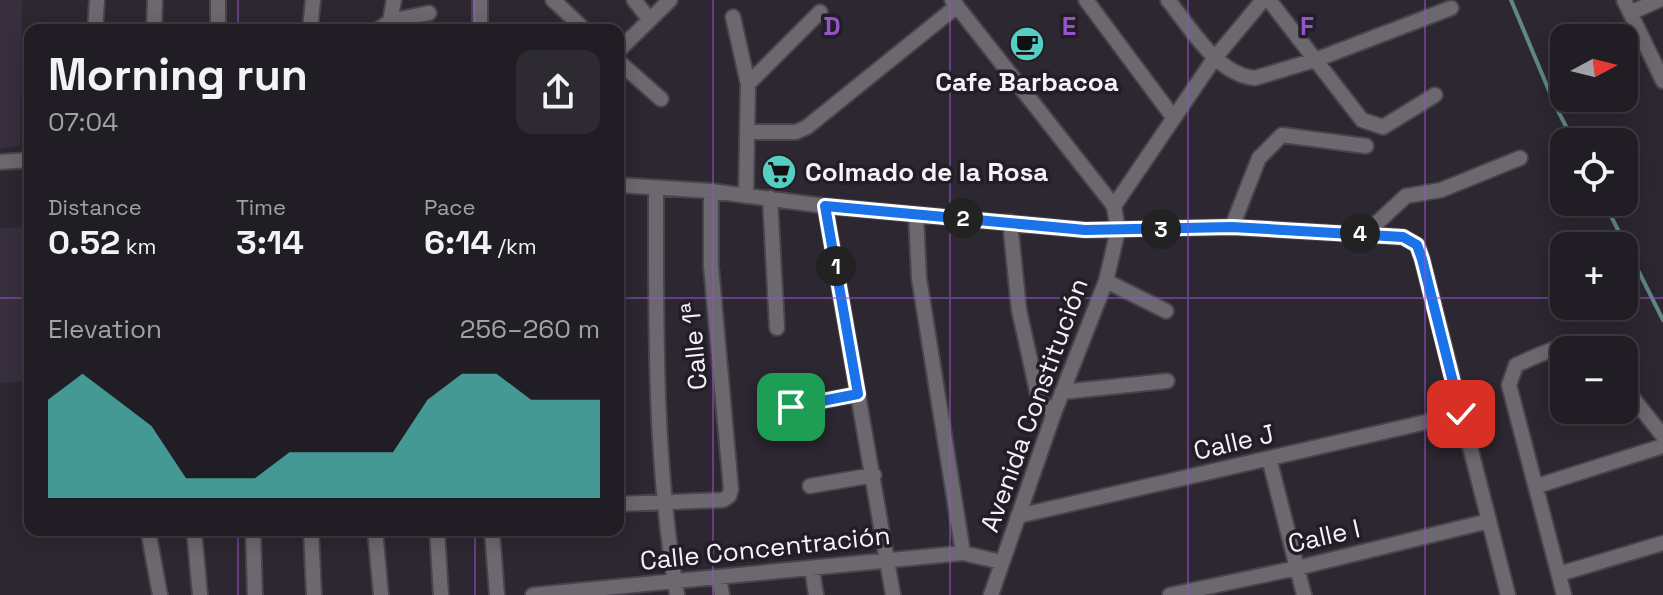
<!DOCTYPE html>
<meta charset="utf-8">
<style>
body{margin:0;font-family:"Space Grotesk",sans-serif;background:#2d2a31;color:#f1f3f6;height:100vh;display:flex;flex-direction:column;font-size:30px;white-space:nowrap}
*{box-sizing:border-box;margin:0}
p{font-size:26px;color:#a2a2a6}
.icon{flex:none;width:44px;height:44px;fill:none;stroke:currentColor;stroke-width:2;stroke-linecap:round;stroke-linejoin:round}
.map{position:relative;flex:1;overflow:hidden}
.panel{position:absolute;left:24px;top:24px;width:600px;height:512px;display:flex;flex-direction:column;background:#211d24;border-radius:16px;box-shadow:0 4px 20px #0003,0 0 0 2px #3e3b41}
.panel>*{flex:none}
.needle{width:52px;rotate:83deg}
.buttons{position:absolute;left:1550px;top:24px;display:grid;gap:16px}
.buttons a{display:grid;place-items:center;width:88px;height:88px;border-radius:16px;background:#211d24;box-shadow:0 4px 20px #0003,0 0 0 2px #3e3b41;font-size:40px}
.pin{position:absolute;display:grid;place-items:center;width:68px;height:68px;color:#fff;margin:-34px;border-radius:16px;box-shadow:0 4px 12px #0006}
.km{position:absolute;width:40px;height:40px;margin:-20px;border-radius:50%;background:#222;color:#fff;font-size:22px;line-height:40px;text-align:center}
.round{display:grid;place-items:center;flex:none;width:84px;height:84px;border-radius:16px;background:#2d2a31}
.overview{display:flex;align-items:center;justify-content:space-between;height:136px;padding:0 24px}
h1{font-size:44px;font-weight:800;line-height:60px}
.metrics{display:grid;grid-template-columns:repeat(3,1fr);gap:12px;height:136px;padding:8px 24px}
.metrics div{display:grid;align-content:center}
.metrics b{font-size:34px;font-weight:800}
.metrics small{font-size:22px;font-weight:400}
.metrics p{font-size:22px}
.chart{height:224px;padding:16px 24px}
.chart p{display:flex;justify-content:space-between}
.chart svg{width:100%;height:144px;margin-top:8px;fill:#55cec4;opacity:.7}
.map>svg:first-child{display:block}
.built{fill:#382f3e}
.lines{fill:none;stroke-linecap:round;stroke-linejoin:round}
.stream{stroke:#608886;stroke-width:4}
.minor-casing{stroke:#48434c;stroke-width:18}
.minor{stroke:#6c696e;stroke-width:14}
.route-casing{stroke:#fff;stroke-width:16}
.route{stroke:#1a73e8;stroke-width:10}
.grid{fill:none;stroke:#9454ca;stroke-width:2;stroke-opacity:0.55}
.labels{text-anchor:middle;dominant-baseline:central;stroke-width:7;stroke-linejoin:round;paint-order:stroke}
.poi-label{font-size:26px;font-weight:bold;fill:#f6f2f8;stroke:#221d26}
.street-label{font-size:26px;fill:#f6f2f8;stroke:#221d26}
.grid-label{font-size:26px;text-anchor:middle;font-weight:bold;fill:#9454ca;stroke:#221d26;stroke-width:7;stroke-linejoin:round;paint-order:stroke}
</style>
<div class="map">
<svg width="1663" height="595" viewBox="0 0 1663 595">
<rect width="100%" height="100%" fill="#2c2730"/>
<!-- built -->
<path class="built" d="M 0,0 L 22,0 L 20,146 L 0,148 Z
M 30,227 L 30,381 L 0,383 L 0,228 Z"/>
<g class="lines">
<!-- stream -->
<path class="stream" d="M 1511,0 L 1555,105 L 1574,142
M 1604,202 L 1663,320"/>
<!-- minor casing -->
<g class="minor-casing">
<path id="minor" d="M 480,0 L 480,30
M 553,0 L 585,30
M 634,0 L 650,20
M 952,0 L 1114,206 L 1118,230 L 1106,281 L 1054,413 L 991,595
M 1086,0 L 1173,117
M 1168,0 C 1190,27 1217,75 1255,78 L 1315,60 L 1451,8
M 1269,0 L 1362,120 L 1383,127 L 1435,95
M 1624,0 L 1663,81
M 1630,13 L 1659,0
M 733,17 L 748,84 L 746,196
M 390,21 L 394,0
M 95,30 L 97,0
M 154,30 L 155,0
M 218,30 L 218,0
M 310,30 L 313,0
M 378,30 L 390,21 L 429,13
M 618,51 L 670,0
M 618,61 L 661,99
M 748,84 L 820,12
M 748,132 L 796,132 L 807,127 L 957,6
M 0,162 L 30,160
M 618,185 L 711,191 L 825,206 L 1085,230 L 1232,227 L 1403,237 L 1417,245 L 1422,259 L 1508,595
M 656,188 C 656,324 654,460 677,595
M 770,198 L 777,328
M 825,206 L 893,595
M 1114,206 L 1214,59 L 1263,0
M 916,215 L 919,278 L 963,553
M 1010,222 L 1019,310 L 1039,400 L 1054,413
M 1232,227 L 1259,158 L 1282,135 L 1366,146
M 1365,234 L 1406,196 L 1441,190 L 1520,158
M 1106,281 L 1166,311
M 1624,387 L 1663,436
M 1062,392 L 1167,381
M 791,407 L 858,394
M 1269,458 L 1304,595
M 810,486 L 874,475
M 1537,486 L 1663,446
M 618,504 L 723,500 L 729,496 L 731,489 L 711,266 L 711,191
M 1018,516 L 1461,414
M 148,530 L 160,595
M 194,530 L 200,595
M 253,530 L 255,595
M 311,530 L 314,595
M 375,530 L 381,595
M 437,530 L 441,595
M 492,530 L 497,595
M 812,568 L 816,595
M 1559,574 L 1663,543
M 719,577 L 722,595
M 533,595 L 963,553 L 1001,562
M 1170,595 L 1297,568 L 1489,521
M 1564,595 L 1509,385 L 1516,365 C 1536,357 1567,338 1587,350"/>
</g>
<!-- minor -->
<use href="#minor" class="minor"/>
</g>
<g class="lines">
<!-- route casing -->
<g class="route-casing">
<path id="route" d="M 791,407 L 858,394 L 825,206 L 1085,230 L 1232,227 L 1403,237 L 1417,245 L 1422,259 L 1461,414"/>
</g>
<!-- route -->
<use href="#route" class="route"/>
</g>
<!-- grid -->
<path class="grid" d="M 238,0 L 238,30M 475,0 L 475,30M 713,0 L 713,595M 950,0 L 950,595M 1188,0 L 1188,595M 1425,0 L 1425,595M 0,298 L 30,298M 618,298 L 1564,298M 1624,298 L 1663,298M 238,530 L 238,595M 475,530 L 475,595"/>
<!-- icons -->
<defs>
<g id="cafe-disc" transform="scale(1.8)"><circle r="9.5" fill="#55cec4" stroke="#221d26"/><path d="M-5.5-4.5H6V0H3Q3 3.5 0 3.5H-2.5Q-5.5 3.5-5.5 0ZM3-3.2v2h1.7v-2ZM-6 4.5H4V6H-6Z" fill="#111"/></g>
<g id="supermarket-disc" transform="scale(1.8)"><circle r="9.5" fill="#55cec4" stroke="#221d26"/><path d="M-6-5.5h2.5l.6 2H6L4.5 2H-2.5L-4.4-4H-6ZM-1.5 3.2a1.3 1.3 0 1 0 .1 0ZM3 3.2a1.3 1.3 0 1 0 .1 0Z" fill="#111"/></g>
</defs>
<g fill-rule="evenodd">
<use href="#cafe-disc" x="1027" y="44"/>
<use href="#supermarket-disc" x="779" y="172"/>
</g>
<g class="labels">
<!-- poi labels -->
<g class="poi-label">
<text x="1027" y="82">Cafe Barbacoa</text>
<text x="805" y="172" text-anchor="start">Colmado de la Rosa</text>
</g>
<!-- street labels -->
<g class="street-label">
<text transform="translate(694 346) rotate(-95)">Calle 1ª</text>
<text transform="translate(1034 405) rotate(-70)">Avenida Constitución</text>
<text transform="translate(1234 442) rotate(-13)">Calle J</text>
<text transform="translate(1324 536) rotate(-13)">Calle I</text>
<text transform="translate(765 548) rotate(-6)">Calle Concentración</text>
</g>
</g>
<g class="grid-label">
<text x="832" y="35">D</text>
<text x="1069" y="35">E</text>
<text x="1307" y="35">F</text>
</g>
</svg>
<div class="buttons">
<a><svg class="needle" viewBox="-14 -14 28 28"><path d="M0-13l5 13h-10z" fill="#e53935"/><path d="M0 13l5-13h-10z" fill="#a2a2a6"/></svg></a>
<a><svg class="icon" aria-label="locate" viewBox="0 0 24 24"><circle cx="12" cy="12" r="6"/><path d="M12 2v4M12 18v4M2 12h4M18 12h4"/></svg></a>
<a>+</a>
<a>−</a>
</div>
<div class="pin" style="left:791px;top:407px;background:#1e9e55"><svg class="icon" aria-label="arrive" viewBox="0 0 24 24"><path d="M6 21V4h12l-3 4 3 4H6"/></svg></div>
<div class="pin" style="left:1461px;top:414px;background:#d93025"><svg class="icon" aria-label="check" viewBox="0 0 24 24"><path d="M5 12l5 5 9-10"/></svg></div>
<b class="km" style="left:836px;top:266px">1</b>
<b class="km" style="left:963px;top:218px">2</b>
<b class="km" style="left:1161px;top:229px">3</b>
<b class="km" style="left:1360px;top:233px">4</b>
<section class="panel">
<div class="overview"><div><h1>Morning run</h1><p>07:04</p></div><a class="round"><svg class="icon" aria-label="share" viewBox="0 0 24 24"><path d="M12 15V3M7 8l5-5 5 5M5 13v7h14v-7"/></svg></a></div>
<div class="metrics">
<div><p>Distance</p><b>0.52<small> km</small></b></div>
<div><p>Time</p><b>3:14</b></div>
<div><p>Pace</p><b>6:14<small> /km</small></b></div>
</div>
<div class="chart"><p><span>Elevation</span>256–260 m</p>
<svg viewBox="0 0 160 44" preserveAspectRatio="none"><path d="M0 44V14L10 6L20 14L30 22L40 38L50 38L60 38L70 30L80 30L90 30L100 30L110 14L120 6L130 6L140 14L150 14L160 14V44z"/></svg>
</div>
</section>
</div>
